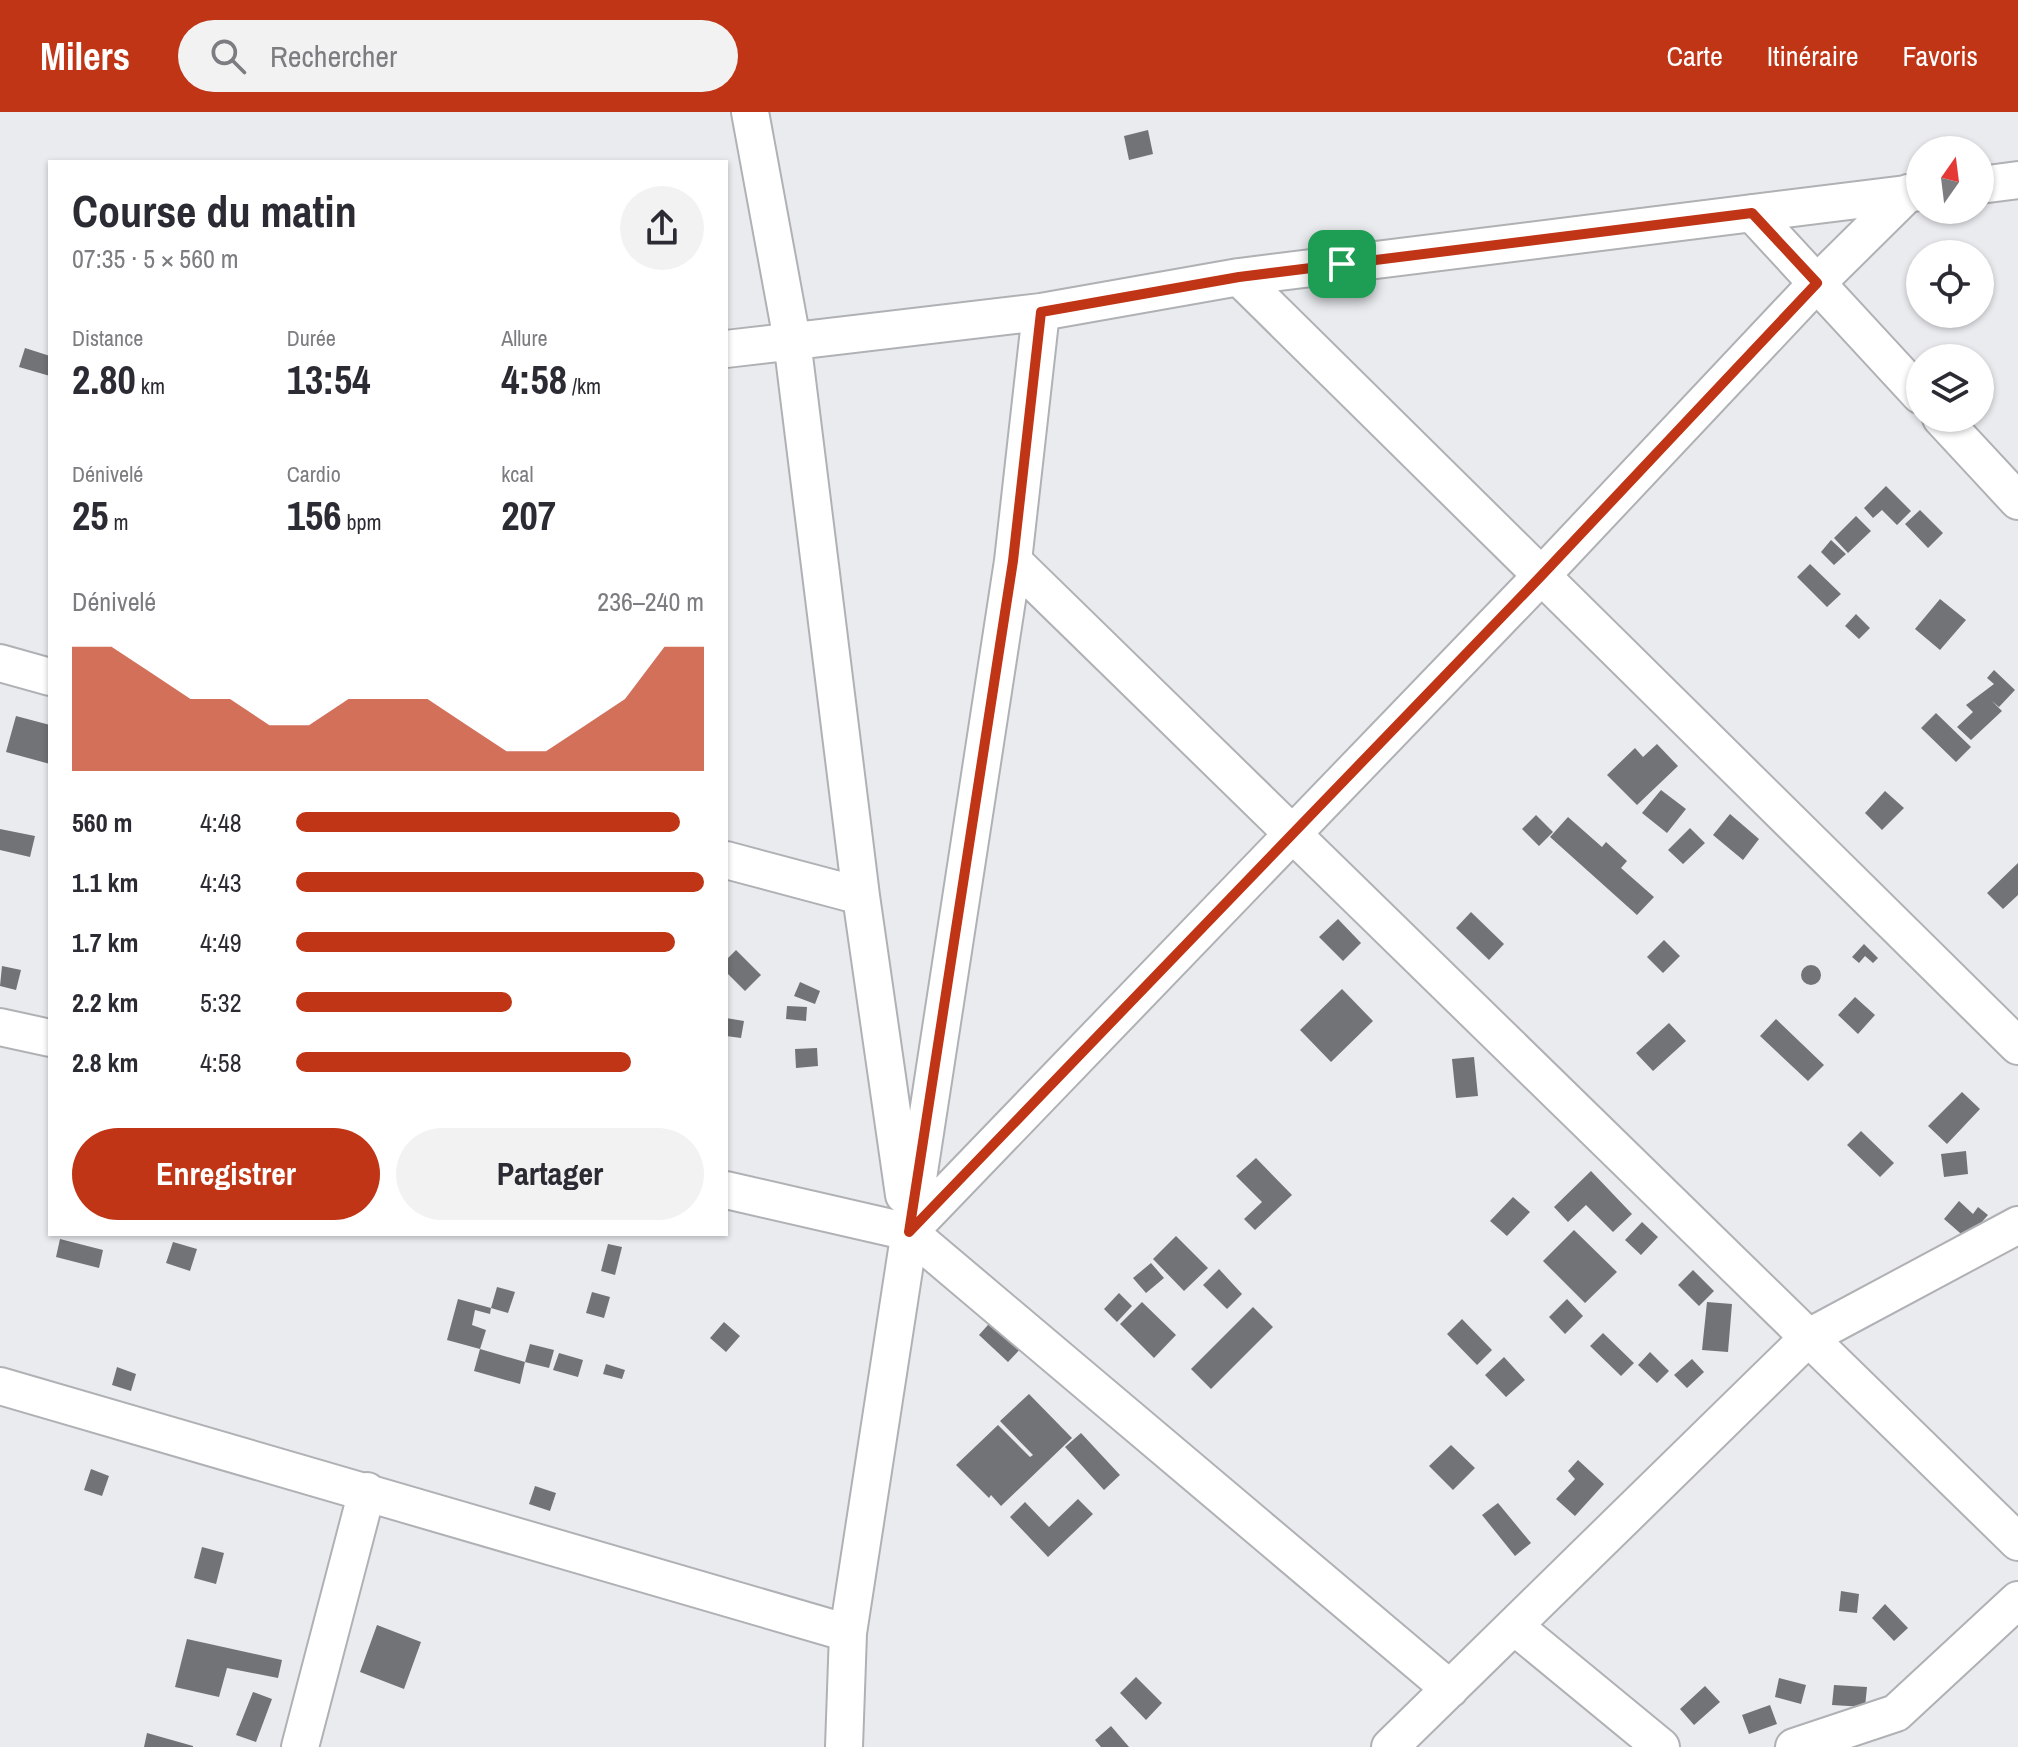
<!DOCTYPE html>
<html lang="fr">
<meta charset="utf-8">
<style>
body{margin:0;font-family:"Archivo Narrow",sans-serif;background:#f2f2f3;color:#2b2b33;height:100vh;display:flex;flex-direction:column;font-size:30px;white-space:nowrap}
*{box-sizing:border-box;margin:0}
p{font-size:26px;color:#7c7c81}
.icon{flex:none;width:44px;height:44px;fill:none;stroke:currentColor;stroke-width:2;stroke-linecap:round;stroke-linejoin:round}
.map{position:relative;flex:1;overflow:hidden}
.side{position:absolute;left:48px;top:48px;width:680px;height:1076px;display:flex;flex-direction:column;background:#fff;border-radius:0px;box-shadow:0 2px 6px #0004}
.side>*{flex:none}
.needle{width:52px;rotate:14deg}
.controls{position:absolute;left:1906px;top:24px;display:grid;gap:16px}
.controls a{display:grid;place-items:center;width:88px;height:88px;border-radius:50%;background:#fff;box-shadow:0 2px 6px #0004;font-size:40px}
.pin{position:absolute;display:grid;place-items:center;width:68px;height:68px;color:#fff;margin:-34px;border-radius:16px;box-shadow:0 4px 12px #0006}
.round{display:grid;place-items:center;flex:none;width:84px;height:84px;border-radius:42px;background:#f2f2f3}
.summary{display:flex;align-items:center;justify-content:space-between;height:136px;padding:0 24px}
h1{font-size:44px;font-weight:700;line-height:60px}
.figures{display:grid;grid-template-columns:repeat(3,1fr);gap:12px;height:136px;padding:8px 24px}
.figures div{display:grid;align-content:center}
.figures b{font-size:40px;font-weight:700}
.figures small{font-size:22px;font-weight:400}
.figures p{font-size:22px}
.chart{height:224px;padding:16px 24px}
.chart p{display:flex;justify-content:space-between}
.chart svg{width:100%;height:144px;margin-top:8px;fill:#bf3515;opacity:.7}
.primary-button{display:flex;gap:16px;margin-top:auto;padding:16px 24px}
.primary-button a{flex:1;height:92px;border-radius:48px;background:#bf3515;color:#fff;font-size:32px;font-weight:700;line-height:92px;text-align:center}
.primary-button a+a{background:#f2f2f3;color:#2b2b33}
ul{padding:0 24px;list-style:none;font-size:26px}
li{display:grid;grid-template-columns:128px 96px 1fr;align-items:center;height:60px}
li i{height:20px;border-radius:10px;background:#bf3515}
header{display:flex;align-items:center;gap:48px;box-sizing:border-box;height:112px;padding:0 40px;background:#bf3515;color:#fff}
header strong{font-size:38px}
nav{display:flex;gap:44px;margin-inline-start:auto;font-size:28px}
.search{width:560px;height:72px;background:#f2f2f3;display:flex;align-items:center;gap:20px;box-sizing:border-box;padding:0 28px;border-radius:44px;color:#7c7c81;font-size:30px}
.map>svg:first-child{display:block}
.building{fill:#717376}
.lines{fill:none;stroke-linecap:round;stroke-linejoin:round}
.minor-casing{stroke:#afb1b4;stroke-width:40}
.minor{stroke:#fff;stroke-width:36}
.route-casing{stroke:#fff;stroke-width:16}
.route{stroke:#bf3515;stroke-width:10}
</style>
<header>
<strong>Milers</strong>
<div class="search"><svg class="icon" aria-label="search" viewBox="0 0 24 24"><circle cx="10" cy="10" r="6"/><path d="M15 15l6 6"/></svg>Rechercher</div>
<nav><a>Carte</a><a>Itinéraire</a><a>Favoris</a></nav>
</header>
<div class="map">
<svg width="2018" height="1635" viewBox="0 0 2018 1635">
<rect width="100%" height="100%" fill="#e9ebef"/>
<!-- building -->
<path class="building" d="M 1148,18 L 1153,42 L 1129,48 L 1124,24 Z
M 25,236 L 50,244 L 50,264 L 19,255 Z
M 1886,374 L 1911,399 L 1897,413 L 1882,398 L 1873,406 L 1864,396 Z
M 1920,398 L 1943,421 L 1928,436 L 1905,412 Z
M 1856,404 L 1871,419 L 1848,441 L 1834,426 Z
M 1831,428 L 1846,442 L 1834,453 L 1821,440 Z
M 1810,452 L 1841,482 L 1827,495 L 1797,465 Z
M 1940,487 L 1966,508 L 1940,538 L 1915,517 Z
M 1856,502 L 1870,516 L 1859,527 L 1845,514 Z
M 1994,558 L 2015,578 L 1999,595 L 1992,589 L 2002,599 L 1971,628 L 1957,615 L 1973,600 L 1966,593 L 1994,572 L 1987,566 Z
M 1936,601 L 1971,635 L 1956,650 L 1921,616 Z
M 16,604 L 50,613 L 50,652 L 6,640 Z
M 1657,632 L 1678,654 L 1637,693 L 1607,663 L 1635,636 L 1643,645 Z
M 1661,678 L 1686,697 L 1667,721 L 1642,701 Z
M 1885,679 L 1904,696 L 1882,718 L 1865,701 Z
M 1730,702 L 1759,727 L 1743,748 L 1713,723 Z
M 1536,703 L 1553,720 L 1539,734 L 1522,717 Z
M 1568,705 L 1602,735 L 1606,730 L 1627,749 L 1621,756 L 1654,785 L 1637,803 L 1550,725 Z
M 1690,716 L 1705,731 L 1683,752 L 1668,738 Z
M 0,717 L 35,724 L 30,745 L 0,738 Z
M 2018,751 L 2018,783 L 2003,797 L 1987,781 Z
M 1471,800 L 1504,832 L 1489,848 L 1456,816 Z
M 1338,807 L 1361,831 L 1343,849 L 1319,825 Z
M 1664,828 L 1680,844 L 1663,861 L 1647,845 Z
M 1864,832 L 1878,846 L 1873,851 L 1865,844 L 1859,851 L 1852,845 Z
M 736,838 L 761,863 L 745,879 L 726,860 L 726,848 Z
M1801 863a10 10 0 1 1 20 0a10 10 0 1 1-20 0Z
M 2,854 L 21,858 L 16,878 L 0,874 Z
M 800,870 L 820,879 L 815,892 L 794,884 Z
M 1342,877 L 1373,909 L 1331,950 L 1300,918 Z
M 1855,885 L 1875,903 L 1858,922 L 1838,903 Z
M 787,894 L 807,895 L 806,909 L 786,907 Z
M 726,906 L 744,909 L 741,926 L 726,924 Z
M 1776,907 L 1824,953 L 1808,969 L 1760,924 Z
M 1669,911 L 1686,929 L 1653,959 L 1636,941 Z
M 817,936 L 818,954 L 796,956 L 795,937 Z
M 1474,945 L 1478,984 L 1456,986 L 1452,947 Z
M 1962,980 L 1980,997 L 1947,1032 L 1928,1014 Z
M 1861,1019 L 1894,1051 L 1880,1065 L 1847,1033 Z
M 1966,1039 L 1968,1062 L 1944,1065 L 1941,1042 Z
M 1256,1046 L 1292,1083 L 1255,1118 L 1244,1107 L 1262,1090 L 1236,1064 Z
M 1591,1059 L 1632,1102 L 1613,1120 L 1586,1093 L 1568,1110 L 1554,1095 Z
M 1513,1085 L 1530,1100 L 1507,1124 L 1490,1109 Z
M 1959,1089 L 1973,1102 L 1978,1095 L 1988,1103 L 1967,1127 L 1944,1107 Z
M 1642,1110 L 1658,1125 L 1641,1143 L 1625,1128 Z
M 1574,1118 L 1617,1160 L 1585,1191 L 1543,1149 Z
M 1176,1124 L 1208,1156 L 1184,1179 L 1153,1147 Z
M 60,1127 L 103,1138 L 99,1156 L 56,1145 Z
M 173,1130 L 197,1137 L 190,1159 L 166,1151 Z
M 608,1132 L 622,1135 L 615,1163 L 601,1159 Z
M 1151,1151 L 1164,1166 L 1146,1181 L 1133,1166 Z
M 1219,1157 L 1242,1182 L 1227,1197 L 1203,1173 Z
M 1693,1158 L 1714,1179 L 1699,1194 L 1678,1173 Z
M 497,1175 L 515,1180 L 508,1201 L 491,1196 L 490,1202 L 475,1198 L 472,1213 L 486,1218 L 480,1237 L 447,1228 L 458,1187 L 491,1196 Z
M 592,1180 L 610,1185 L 604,1206 L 586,1201 Z
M 1119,1181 L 1132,1194 L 1117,1210 L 1104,1197 Z
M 1567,1187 L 1583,1204 L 1565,1222 L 1549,1205 Z
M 1142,1190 L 1176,1223 L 1154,1246 L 1120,1212 Z
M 1707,1190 L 1732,1192 L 1728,1240 L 1702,1238 Z
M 1253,1195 L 1273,1215 L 1211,1277 L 1191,1257 Z
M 995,1205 L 1024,1233 L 1008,1250 L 979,1223 Z
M 1462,1207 L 1492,1238 L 1477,1253 L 1447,1222 Z
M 724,1210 L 740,1224 L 726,1240 L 710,1226 Z
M 1603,1221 L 1634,1251 L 1621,1264 L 1590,1234 Z
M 530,1232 L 554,1238 L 549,1256 L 525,1250 Z
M 480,1237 L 525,1250 L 520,1272 L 474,1259 Z
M 1650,1240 L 1669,1259 L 1657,1271 L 1638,1253 Z
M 559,1241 L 583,1248 L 578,1265 L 553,1258 Z
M 1504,1245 L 1525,1268 L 1506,1285 L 1485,1263 Z
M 1692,1247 L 1704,1260 L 1687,1276 L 1674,1263 Z
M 606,1252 L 625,1258 L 622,1267 L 603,1262 Z
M 117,1255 L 136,1262 L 131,1279 L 112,1273 Z
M 1029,1282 L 1072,1326 L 1001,1394 L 991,1383 L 989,1386 L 956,1353 L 998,1313 L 1030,1345 L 1033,1343 L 1000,1309 Z
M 1081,1321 L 1120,1363 L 1104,1378 L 1065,1335 Z
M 1451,1333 L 1475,1356 L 1453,1378 L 1429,1354 Z
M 1578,1348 L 1604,1372 L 1575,1404 L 1556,1387 L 1575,1367 L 1568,1359 Z
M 91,1357 L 109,1364 L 102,1384 L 84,1378 Z
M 535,1374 L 556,1381 L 550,1399 L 529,1392 Z
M 1078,1387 L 1093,1402 L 1048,1445 L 1010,1405 L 1025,1390 L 1049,1415 Z
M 1498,1391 L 1531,1431 L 1515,1444 L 1482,1403 Z
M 202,1435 L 224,1441 L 216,1472 L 194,1466 Z
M 1841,1479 L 1859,1482 L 1857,1501 L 1839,1499 Z
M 1885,1492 L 1908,1516 L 1894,1529 L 1872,1506 Z
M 377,1513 L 421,1530 L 404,1577 L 360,1560 Z
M 187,1527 L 282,1548 L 278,1566 L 227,1556 L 219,1585 L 175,1575 Z
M 1136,1565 L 1162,1591 L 1146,1608 L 1120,1581 Z
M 1779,1566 L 1806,1573 L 1801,1592 L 1775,1585 Z
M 1834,1573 L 1867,1575 L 1865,1595 L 1832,1593 Z
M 1705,1574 L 1720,1590 L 1694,1613 L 1680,1597 Z
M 253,1580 L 272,1587 L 256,1630 L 236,1623 Z
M 1770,1593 L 1777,1612 L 1749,1622 L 1742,1603 Z
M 1111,1614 L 1129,1635 L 1101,1635 L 1095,1628 Z
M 147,1621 L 193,1634 L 193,1635 L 144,1635 Z"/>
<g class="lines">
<!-- minor casing -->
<g class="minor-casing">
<path id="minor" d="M 750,0 L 792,228 L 861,784 L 904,1083
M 1980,73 L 2018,68
M 1752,101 L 1920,283
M 1239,165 L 2018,934
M 726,237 L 1041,200 L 1239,165 L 1914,81
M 1941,306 L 2018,389
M 1013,449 L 2018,1430
M 0,551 L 50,565
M 726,748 L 861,784
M 0,915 L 50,926
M 726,1078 L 909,1120 L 1450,1577
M 909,1120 L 1542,463 L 1817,171 L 1908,81
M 0,1274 L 848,1521
M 1514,1514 L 1661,1635
M 300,1635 L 367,1379
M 844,1635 L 848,1521 L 1013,449 L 1041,200
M 1390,1635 L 1809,1225 L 2018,1113
M 1794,1635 L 1896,1601 L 2018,1488"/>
</g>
<!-- minor -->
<use href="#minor" class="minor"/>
</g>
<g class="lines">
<!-- route casing -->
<g class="route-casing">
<path id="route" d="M 1752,101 L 1817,171 L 1542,463 L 909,1120 L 1013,449 L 1041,200 L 1239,165 Z"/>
</g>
<!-- route -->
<use href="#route" class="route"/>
</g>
</svg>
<div class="controls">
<a><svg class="needle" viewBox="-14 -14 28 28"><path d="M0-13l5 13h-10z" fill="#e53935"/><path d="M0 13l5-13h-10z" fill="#7c7c81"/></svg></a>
<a><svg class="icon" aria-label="locate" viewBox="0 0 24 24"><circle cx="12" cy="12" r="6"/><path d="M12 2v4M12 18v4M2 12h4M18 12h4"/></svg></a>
<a><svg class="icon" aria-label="layers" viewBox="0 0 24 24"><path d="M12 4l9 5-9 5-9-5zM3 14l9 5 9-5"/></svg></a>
</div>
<div class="pin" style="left:1342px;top:152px;background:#1e9e55"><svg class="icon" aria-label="arrive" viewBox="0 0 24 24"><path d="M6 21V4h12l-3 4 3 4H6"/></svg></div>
<section class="side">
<div class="summary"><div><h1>Course du matin</h1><p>07:35 · 5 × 560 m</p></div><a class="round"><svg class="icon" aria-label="share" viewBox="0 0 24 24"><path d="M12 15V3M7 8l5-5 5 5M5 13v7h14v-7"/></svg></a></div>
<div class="figures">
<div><p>Distance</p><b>2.80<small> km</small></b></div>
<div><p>Durée</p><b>13:54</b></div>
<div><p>Allure</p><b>4:58<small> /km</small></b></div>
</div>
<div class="figures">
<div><p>Dénivelé</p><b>25<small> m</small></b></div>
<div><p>Cardio</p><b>156<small> bpm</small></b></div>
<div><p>kcal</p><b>207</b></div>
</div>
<div class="chart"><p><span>Dénivelé</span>236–240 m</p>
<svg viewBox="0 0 160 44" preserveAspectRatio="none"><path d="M0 44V6L10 6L20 14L30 22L40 22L50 30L60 30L70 22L80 22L90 22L100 30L110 38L120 38L130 30L140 22L150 6L160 6V44z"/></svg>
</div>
<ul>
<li><b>560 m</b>4:48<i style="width:94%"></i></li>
<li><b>1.1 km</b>4:43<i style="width:100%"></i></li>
<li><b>1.7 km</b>4:49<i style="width:93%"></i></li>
<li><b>2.2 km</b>5:32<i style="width:53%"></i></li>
<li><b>2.8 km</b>4:58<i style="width:82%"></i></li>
</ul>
<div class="primary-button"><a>Enregistrer</a><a>Partager</a></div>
</section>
</div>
